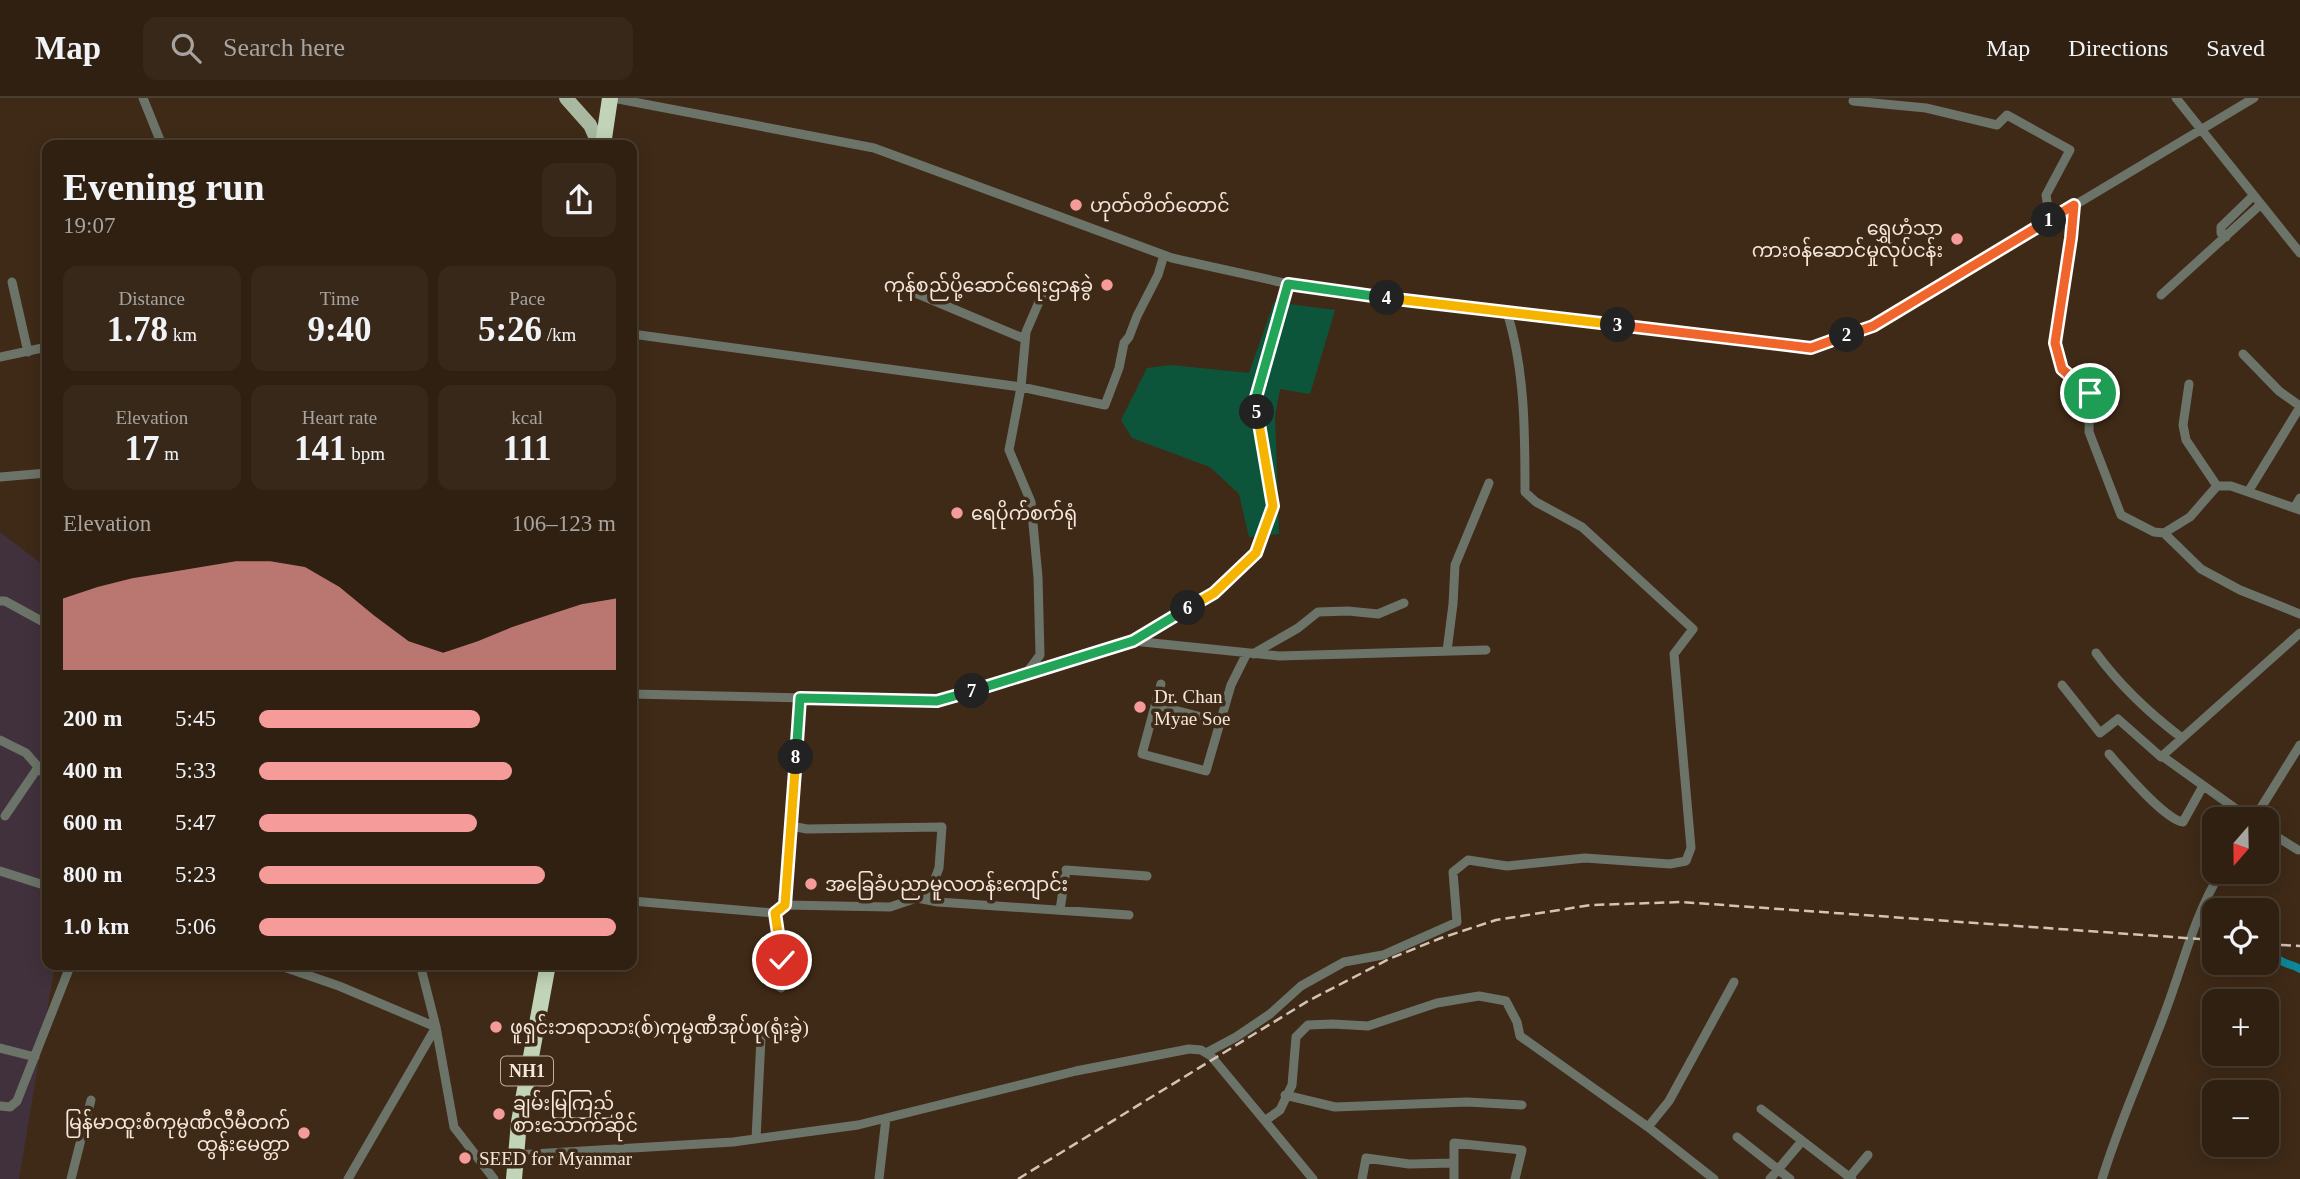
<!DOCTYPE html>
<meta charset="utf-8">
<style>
body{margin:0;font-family:"Times New Roman","Noto Sans Myanmar",serif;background:#37281a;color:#f1f3f6;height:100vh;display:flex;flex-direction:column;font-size:26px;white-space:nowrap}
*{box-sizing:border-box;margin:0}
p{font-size:23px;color:#a7a39f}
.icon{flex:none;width:38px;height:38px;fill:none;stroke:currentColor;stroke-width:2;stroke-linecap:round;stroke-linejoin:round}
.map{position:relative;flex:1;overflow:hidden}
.sheet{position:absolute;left:42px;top:42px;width:595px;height:830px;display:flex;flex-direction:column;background:#2f2011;border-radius:14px;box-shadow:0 4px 18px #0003,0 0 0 2px #4a3e31}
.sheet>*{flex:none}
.needle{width:46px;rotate:200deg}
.fabs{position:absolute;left:2202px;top:709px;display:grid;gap:14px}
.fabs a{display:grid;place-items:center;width:77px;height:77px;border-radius:14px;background:#2f2011;box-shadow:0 4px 18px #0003,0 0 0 2px #4a3e31;font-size:35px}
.pin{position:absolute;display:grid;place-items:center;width:60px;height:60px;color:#fff;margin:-30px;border:4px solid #fff;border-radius:50%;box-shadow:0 2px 7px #0007}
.km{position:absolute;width:35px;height:35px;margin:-18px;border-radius:50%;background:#222;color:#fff;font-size:19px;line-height:35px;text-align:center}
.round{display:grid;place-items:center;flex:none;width:74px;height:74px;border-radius:14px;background:#37281a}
.summary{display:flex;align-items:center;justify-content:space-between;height:119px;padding:0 21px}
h1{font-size:38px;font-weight:600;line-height:52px}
.metrics{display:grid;grid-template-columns:repeat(3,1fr);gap:10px;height:119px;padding:7px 21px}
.metrics div{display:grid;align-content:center;border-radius:14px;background:#37281a;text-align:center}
.metrics b{font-size:35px;font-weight:600}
.metrics small{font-size:19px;font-weight:400}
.metrics p{font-size:19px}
.chart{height:196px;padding:14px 21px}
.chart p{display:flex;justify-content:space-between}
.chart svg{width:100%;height:126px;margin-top:7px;fill:#f59b99;opacity:.7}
ul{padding:0 21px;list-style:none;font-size:23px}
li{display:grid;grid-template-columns:112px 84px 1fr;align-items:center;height:52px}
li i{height:18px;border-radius:9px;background:#f59b99}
header{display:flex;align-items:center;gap:42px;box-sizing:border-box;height:98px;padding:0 35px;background:#2f2011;border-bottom:2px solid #4a3e31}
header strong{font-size:33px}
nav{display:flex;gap:38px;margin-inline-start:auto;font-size:24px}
.search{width:490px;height:63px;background:#37281a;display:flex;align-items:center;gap:18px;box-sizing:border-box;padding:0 24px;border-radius:14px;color:#a7a39f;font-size:26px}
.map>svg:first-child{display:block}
.education{fill:#41313c}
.green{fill:#0d553a}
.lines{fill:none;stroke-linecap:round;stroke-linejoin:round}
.canal{stroke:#0d879b;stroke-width:8}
.street{stroke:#6c7469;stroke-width:9}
.primary{stroke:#a9b9a1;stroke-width:14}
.highway{stroke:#c1d4b7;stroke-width:16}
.rail{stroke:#d3c3b6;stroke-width:2.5;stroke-dasharray:10 5;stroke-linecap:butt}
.split-1-casing{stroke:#fff;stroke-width:14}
.split-2-casing{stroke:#fff;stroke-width:14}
.split-3-casing{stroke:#fff;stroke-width:14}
.split-4-casing{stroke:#fff;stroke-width:14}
.split-5-casing{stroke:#fff;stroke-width:14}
.split-6-casing{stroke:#fff;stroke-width:14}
.split-7-casing{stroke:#fff;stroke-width:14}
.split-8-casing{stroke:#fff;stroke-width:14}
.split-9-casing{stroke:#fff;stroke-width:14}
.split-1{stroke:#f0652b;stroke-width:9}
.split-2{stroke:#f0652b;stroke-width:9}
.split-3{stroke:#f0652b;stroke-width:9}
.split-4{stroke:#f5b400;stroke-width:9}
.split-5{stroke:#22a559;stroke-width:9}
.split-6{stroke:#f5b400;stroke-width:9}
.split-7{stroke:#22a559;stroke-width:9}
.split-8{stroke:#22a559;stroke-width:9}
.split-9{stroke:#f5b400;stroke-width:9}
.poi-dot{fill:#f59b99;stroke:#3f2a17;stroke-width:2.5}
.labels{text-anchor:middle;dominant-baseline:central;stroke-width:7;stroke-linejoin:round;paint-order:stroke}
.shield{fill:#3f2a17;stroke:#beaea0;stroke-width:2}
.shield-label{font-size:18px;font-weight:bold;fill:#f5e7db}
.poi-label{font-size:19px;fill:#f5e7db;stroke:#3f2a17;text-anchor:start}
</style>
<header>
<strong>Map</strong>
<div class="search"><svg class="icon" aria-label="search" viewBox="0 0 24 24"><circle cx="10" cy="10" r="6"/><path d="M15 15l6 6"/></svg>Search here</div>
<nav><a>Map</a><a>Directions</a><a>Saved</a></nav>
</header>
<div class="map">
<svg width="2300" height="1081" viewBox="0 0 2300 1081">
<rect width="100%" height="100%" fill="#3f2a17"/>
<!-- education -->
<path class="education" d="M 0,434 L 47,470 L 47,866 L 55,866 L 19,1081 L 0,1081 Z"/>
<!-- green -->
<path class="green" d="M 1274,204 L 1335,212 L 1310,296 L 1280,291 L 1275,318 L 1279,436 L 1249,439 L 1239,396 L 1210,369 L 1132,340 L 1121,322 L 1147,270 L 1171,267 L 1249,275 Z"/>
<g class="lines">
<!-- canal -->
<path class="canal" d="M 2266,832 L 2272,833 C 2276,841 2271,856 2278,861 C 2284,866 2294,867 2300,871"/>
<!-- street -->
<path class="street" d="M 143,0 L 162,47
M 613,0 L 874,50 L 1172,160 L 1307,190 L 1811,250 L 1873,228 L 2254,0
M 2176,0 L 2300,155
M 1853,3 L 1926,10 L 1997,27 L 2007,17 L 2070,52 L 2046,97 L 2050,122
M 2074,107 L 2071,140 L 2055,245 L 2062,271 L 2090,295 L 2089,334 L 2121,417 L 2154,434 L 2164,435 L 2201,471 L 2240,492 L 2300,516
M 2226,139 L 2221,135 L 2221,129 L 2253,98
M 12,184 L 28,254
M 894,186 L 1025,241
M 2161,197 L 2260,107
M 632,236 L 1021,289 L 1105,307 L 1119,270 L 1124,245 L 1129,239 L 1137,218 L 1158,177 L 1164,157
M 2243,256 L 2279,293 L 2300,308
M 0,259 L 47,249
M 2189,286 L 2183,327 L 2186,342 L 2217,388
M 0,379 L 47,375
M 2248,394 L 2300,309
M 2294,410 L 2300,400
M 2164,435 L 2190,419 L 2217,388 L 2231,388 L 2300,412
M 0,503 L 5,503 L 47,526
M 1133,543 L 1214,495 L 1256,455 L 1273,408 L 1255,303 L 1288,186
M 1447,553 L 1453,506 L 1455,467 L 1489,385
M 2096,555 C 2121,589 2149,615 2182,640
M 1253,556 L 1298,530 L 1318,514 L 1348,513 L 1378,516 L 1404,505
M 1025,577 L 1040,557 L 1038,479 L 1031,404 L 1009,352 L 1021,289 L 1026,234 L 1045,190
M 1161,586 L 1142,656 L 1206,673 L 1231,587 L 1247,555
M 2062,587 L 2100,635 L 2118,621 L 2161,659 L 2300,535
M 632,596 L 937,603 L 1133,543 L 1279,558 L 1486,552
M 1155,607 L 1221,624
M 0,642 L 26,655 L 47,679
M 2109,656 C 2123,672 2164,721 2183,724 L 2203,688
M 2162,658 L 2250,721
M 5,718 L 39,668
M 2254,721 L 2300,647
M 791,728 L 807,731 L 942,729 L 939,770 L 927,802
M 2266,732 L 2298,752
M 0,773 L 47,788
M 632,803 L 774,815 L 785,807 L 890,809 L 917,800 L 938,804 L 1129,817
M 785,807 L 800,600
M 1060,812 L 1066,772 L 1147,778
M 774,815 L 782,862 L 781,890
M 275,866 L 339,888 L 436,929 L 348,1081
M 420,866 L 436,929 L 454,1029 L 494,1081
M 0,950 L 35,959
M 1206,955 L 1236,939 L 1270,916 L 1301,888 L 1344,864 L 1383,857 L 1457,824 L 1453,774 L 1468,762 L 1507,768 L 1585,760 L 1670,766 L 1686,763 L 1691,750 L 1674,556 L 1693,531 L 1582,429 L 1536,404 L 1525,394 C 1525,334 1525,272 1507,214
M 1285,997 L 1335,1009 L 1467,1004 L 1522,1007
M 0,1008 L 10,1009 L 17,1003 L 71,866
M 1761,1011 L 1852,1081
M 1266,1022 L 1280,1012 L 1292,987 L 1296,939 L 1308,927 L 1333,926 L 1368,928 L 1437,905 L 1479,898 L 1506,903 L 1517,924 L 1520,938 L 1648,1029
M 1737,1039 L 1790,1081
M 756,1041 L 761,940
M 516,1057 L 733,1044 L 858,1027 L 1076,973 L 1189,951 L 1201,952 L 1211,958 L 1313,1081
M 1454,1065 L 1454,1081
M 71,1081 L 91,1002
M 879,1081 L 886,1020
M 1362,1081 L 1366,1060 L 1409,1066 L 1454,1065 L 1454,1045 L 1522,1052 L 1515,1081
M 1714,1081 L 1648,1029 L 1669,1003 L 1734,884
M 1770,1081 L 1802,1043
M 1848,1081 L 1868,1057
M 2102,1081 C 2120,1022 2146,967 2167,909 C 2184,863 2195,816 2221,774"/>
<!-- primary -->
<path class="primary" d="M 566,0 L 590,27 L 599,47"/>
<!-- highway -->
<path class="highway" d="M 603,47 L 610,0
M 514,1081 L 519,1024 L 548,866"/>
<!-- rail -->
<path class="rail" d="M 2266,846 L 2300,848
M 1018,1081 L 1308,903 L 1389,861 L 1441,840 L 1496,822 L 1591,807 L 1681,804 L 2214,842"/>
</g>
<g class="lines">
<!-- split-1 casing -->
<g class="split-1-casing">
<path id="split-1" d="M 2049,122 L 2074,107 L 2071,140 L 2055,245 L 2062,271 L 2090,295"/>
</g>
<!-- split-2 casing -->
<g class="split-2-casing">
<path id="split-2" d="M 1847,237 L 1873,228 L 2049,122"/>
</g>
<!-- split-3 casing -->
<g class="split-3-casing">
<path id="split-3" d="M 1618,227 L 1811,250 L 1847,237"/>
</g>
<!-- split-4 casing -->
<g class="split-4-casing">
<path id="split-4" d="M 1387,200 L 1618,227"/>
</g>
<!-- split-5 casing -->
<g class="split-5-casing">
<path id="split-5" d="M 1257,314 L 1255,303 L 1288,186 L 1387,200"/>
</g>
<!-- split-6 casing -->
<g class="split-6-casing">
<path id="split-6" d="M 1188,510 L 1214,495 L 1256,455 L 1273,408 L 1257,314"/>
</g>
<!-- split-7 casing -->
<g class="split-7-casing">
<path id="split-7" d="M 972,593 L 1133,543 L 1188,510"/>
</g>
<!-- split-8 casing -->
<g class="split-8-casing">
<path id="split-8" d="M 796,659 L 800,600 L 937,603 L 972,593"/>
</g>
<!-- split-9 casing -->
<g class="split-9-casing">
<path id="split-9" d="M 782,862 L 775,815 L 785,807 L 796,659"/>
</g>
<!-- split-1 -->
<use href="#split-1" class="split-1"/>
<!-- split-2 -->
<use href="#split-2" class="split-2"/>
<!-- split-3 -->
<use href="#split-3" class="split-3"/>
<!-- split-4 -->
<use href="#split-4" class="split-4"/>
<!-- split-5 -->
<use href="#split-5" class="split-5"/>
<!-- split-6 -->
<use href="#split-6" class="split-6"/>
<!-- split-7 -->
<use href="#split-7" class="split-7"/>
<!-- split-8 -->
<use href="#split-8" class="split-8"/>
<!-- split-9 -->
<use href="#split-9" class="split-9"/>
</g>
<!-- markers -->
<g class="poi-dot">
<circle cx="1076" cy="107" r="7"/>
<circle cx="1957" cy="141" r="7"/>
<circle cx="1107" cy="187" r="7"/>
<circle cx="957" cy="415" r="7"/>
<circle cx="1140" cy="609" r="7"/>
<circle cx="811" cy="786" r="7"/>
<circle cx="496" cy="929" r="7"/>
<circle cx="499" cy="1016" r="7"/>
<circle cx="304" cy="1035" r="7"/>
<circle cx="465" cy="1060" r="7"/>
</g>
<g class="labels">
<!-- shield labels -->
<rect class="shield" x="501" y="958.5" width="52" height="29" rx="5"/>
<g class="shield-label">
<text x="527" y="973">NH1</text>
</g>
<!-- poi labels -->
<g class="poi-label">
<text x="1090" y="107">ဟုတ်တိတ်တောင်</text>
<text x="1943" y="130" text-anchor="end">ရွှေဟံသာ<tspan x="1943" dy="22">ကားဝန်ဆောင်မှုလုပ်ငန်း</tspan></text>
<text x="1093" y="187" text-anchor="end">ကုန်စည်ပို့ဆောင်ရေးဌာနခွဲ</text>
<text x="971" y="415">ရေပိုက်စက်ရုံ</text>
<text x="1154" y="598">Dr. Chan<tspan x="1154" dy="22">Myae Soe</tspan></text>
<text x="825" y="786">အခြေခံပညာမူလတန်းကျောင်း</text>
<text x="510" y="929">ဖူရှင်းဘရာသား(စ်)ကုမ္မဏီအုပ်စု(ရုံးခွဲ)</text>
<text x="513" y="1005">ချမ်းမြကြည်<tspan x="513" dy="22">စားသောက်ဆိုင်</tspan></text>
<text x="290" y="1024" text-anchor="end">မြန်မာထူးစံကုမ္ပဏီလီမီတက်<tspan x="290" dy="22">ထွန်းမေတ္တာ</tspan></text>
<text x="479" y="1060">SEED for Myanmar</text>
</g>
</g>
</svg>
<div class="fabs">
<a><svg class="needle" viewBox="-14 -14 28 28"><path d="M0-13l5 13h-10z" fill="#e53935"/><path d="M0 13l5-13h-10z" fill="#a7a39f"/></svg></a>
<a><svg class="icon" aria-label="locate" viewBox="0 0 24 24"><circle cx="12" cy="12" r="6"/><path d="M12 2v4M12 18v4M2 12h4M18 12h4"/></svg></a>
<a>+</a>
<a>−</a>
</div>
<div class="pin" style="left:2090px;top:295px;background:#1e9e55"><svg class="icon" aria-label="arrive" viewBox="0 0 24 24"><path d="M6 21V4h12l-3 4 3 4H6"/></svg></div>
<div class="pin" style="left:782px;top:862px;background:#d93025"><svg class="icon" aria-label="check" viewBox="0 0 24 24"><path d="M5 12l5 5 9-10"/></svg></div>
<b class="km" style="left:2049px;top:122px">1</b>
<b class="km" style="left:1847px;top:237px">2</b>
<b class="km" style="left:1618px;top:227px">3</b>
<b class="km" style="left:1387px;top:200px">4</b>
<b class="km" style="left:1257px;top:314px">5</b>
<b class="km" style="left:1188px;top:510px">6</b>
<b class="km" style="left:972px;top:593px">7</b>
<b class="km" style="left:796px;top:659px">8</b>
<section class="sheet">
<div class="summary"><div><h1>Evening run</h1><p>19:07</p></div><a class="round"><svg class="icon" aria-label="share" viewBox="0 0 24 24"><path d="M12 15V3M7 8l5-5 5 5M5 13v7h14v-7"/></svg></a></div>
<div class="metrics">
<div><p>Distance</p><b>1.78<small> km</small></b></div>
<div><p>Time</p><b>9:40</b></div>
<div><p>Pace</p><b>5:26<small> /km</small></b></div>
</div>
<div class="metrics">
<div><p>Elevation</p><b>17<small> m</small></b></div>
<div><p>Heart rate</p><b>141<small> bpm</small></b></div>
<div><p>kcal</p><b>111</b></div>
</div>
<div class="chart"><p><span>Elevation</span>106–123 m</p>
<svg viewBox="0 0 160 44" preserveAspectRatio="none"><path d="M0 44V19L10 15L20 12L30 10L40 8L50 6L60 6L70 8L80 15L90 25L100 34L110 38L120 34L130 29L140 25L150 21L160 19V44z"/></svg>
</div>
<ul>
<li><b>200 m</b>5:45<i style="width:62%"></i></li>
<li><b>400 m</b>5:33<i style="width:71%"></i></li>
<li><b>600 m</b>5:47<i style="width:61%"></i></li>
<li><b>800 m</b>5:23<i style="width:80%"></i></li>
<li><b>1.0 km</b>5:06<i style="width:100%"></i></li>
</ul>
</section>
</div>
